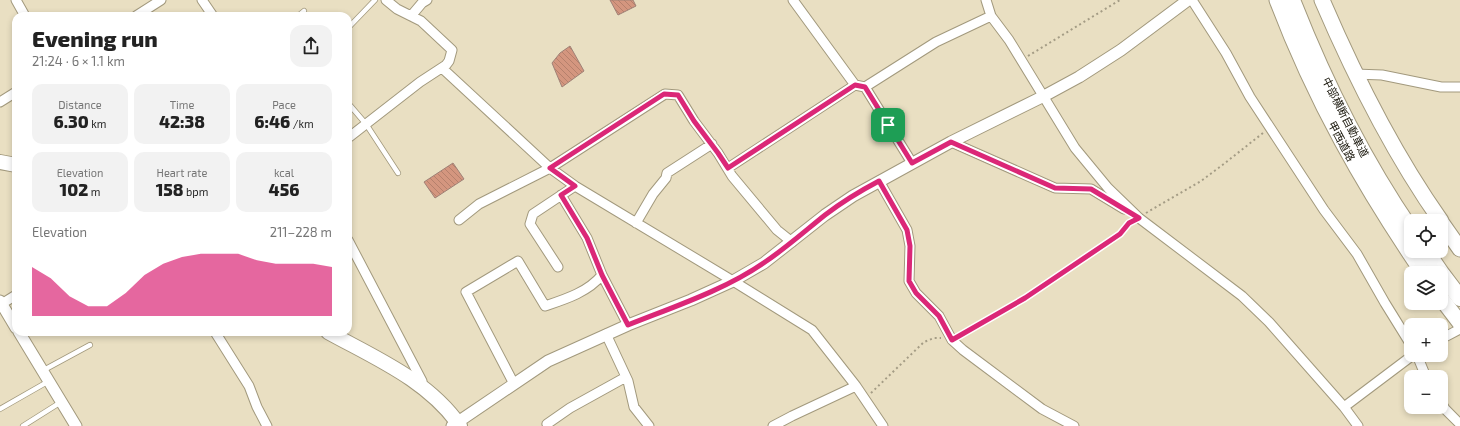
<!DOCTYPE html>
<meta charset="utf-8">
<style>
body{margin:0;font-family:"Exo 2","Noto Sans JP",sans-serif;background:#f2f2f2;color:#222;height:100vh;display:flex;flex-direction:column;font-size:15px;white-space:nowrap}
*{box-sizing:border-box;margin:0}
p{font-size:13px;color:#767676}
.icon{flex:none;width:22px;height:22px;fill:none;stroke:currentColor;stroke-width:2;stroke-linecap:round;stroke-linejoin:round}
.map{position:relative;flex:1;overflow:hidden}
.details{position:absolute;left:12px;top:12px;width:340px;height:324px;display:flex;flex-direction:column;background:#fff;border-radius:12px;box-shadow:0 2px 6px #0003}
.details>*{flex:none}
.fabs{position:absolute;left:1404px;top:214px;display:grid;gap:8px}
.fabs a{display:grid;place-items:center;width:44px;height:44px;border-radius:8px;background:#fff;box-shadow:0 2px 6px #0003;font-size:20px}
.pin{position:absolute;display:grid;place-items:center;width:34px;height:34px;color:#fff;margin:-17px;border-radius:8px;box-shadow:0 2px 6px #0006}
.round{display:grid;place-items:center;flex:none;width:42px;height:42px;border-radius:12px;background:#f2f2f2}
.headline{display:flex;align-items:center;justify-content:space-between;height:68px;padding:0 20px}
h1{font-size:22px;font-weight:800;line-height:30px}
.figures{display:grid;grid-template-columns:repeat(3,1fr);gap:6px;height:68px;padding:4px 20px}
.figures div{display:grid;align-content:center;border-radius:10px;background:#f2f2f2;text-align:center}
.figures b{font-size:17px;font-weight:800}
.figures small{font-size:11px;font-weight:400}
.figures p{font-size:11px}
.chart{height:112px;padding:8px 20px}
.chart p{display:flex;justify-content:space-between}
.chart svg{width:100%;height:72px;margin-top:4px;fill:#db2777;opacity:.7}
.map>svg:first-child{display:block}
.building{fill:url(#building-back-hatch);stroke:#9f8176}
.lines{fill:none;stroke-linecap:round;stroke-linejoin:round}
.service-casing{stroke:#a2997d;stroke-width:6}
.minor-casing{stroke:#a2997d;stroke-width:11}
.tertiary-casing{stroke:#a2997d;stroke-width:13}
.primary-casing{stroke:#a2997d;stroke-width:16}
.trunk-casing{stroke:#a2997d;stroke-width:17}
.motorway-casing{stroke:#a2997d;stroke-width:18}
.path{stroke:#a49c85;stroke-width:2;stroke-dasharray:2 3;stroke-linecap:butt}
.service{stroke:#fff;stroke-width:4.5}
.minor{stroke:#fff;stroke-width:9}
.tertiary{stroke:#fff;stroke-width:11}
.primary{stroke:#fff;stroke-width:14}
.trunk{stroke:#fff;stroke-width:15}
.motorway{stroke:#fff;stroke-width:16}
.route-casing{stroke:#fff;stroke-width:8}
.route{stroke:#db2777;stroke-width:5}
.labels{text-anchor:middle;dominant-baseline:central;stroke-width:3;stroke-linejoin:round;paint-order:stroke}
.street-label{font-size:11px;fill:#18150a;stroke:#fff}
</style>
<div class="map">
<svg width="1460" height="426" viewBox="0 0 1460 426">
<defs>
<pattern id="building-back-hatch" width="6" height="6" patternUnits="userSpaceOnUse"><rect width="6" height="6" fill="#d4967f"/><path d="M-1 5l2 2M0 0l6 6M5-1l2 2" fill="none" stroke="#b5806c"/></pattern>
</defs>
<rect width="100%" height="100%" fill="#e9dfc2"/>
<!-- building -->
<path class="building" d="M 610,0 L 633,0 L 636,6 L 618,15 Z
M 570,46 L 584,71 L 562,87 L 552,63 L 560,53 Z
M 453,163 L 464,179 L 435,198 L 424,182 Z"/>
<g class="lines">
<!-- service casing -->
<g class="service-casing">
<path id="service" d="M 298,16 L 304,11
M 348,28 L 375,0
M 348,103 L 366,124 L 398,173
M 42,371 L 90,345
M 0,409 L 49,381
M 23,426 L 61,402"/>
</g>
<!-- minor casing -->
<g class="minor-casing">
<path id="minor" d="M 16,0 L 25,16
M 202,0 L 213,16
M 793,0 L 855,85 L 865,87 L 912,163
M 986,0 L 991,16 L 1009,40 L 1075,148 L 1108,188 L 1139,218 L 1242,296 L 1269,322 L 1344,407 L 1358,426
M 1192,0 L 1226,53 L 1250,97 L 1324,210 L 1357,254 L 1385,303 L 1411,345
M 136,16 L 161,0
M 411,16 L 422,3 L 427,0
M 442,68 L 550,168 L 575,186 L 733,281 L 812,330 L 856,386 L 883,426
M 1355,74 L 1382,75 L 1441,87 L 1460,87
M 865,87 L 936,42 L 991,16
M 0,102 L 16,92
M 348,138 L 420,82 L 446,65 L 449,61 L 452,50 L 421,21 L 397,9 L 386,0
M 951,142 L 1055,188 L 1091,189 L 1124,209
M 728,168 L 855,85
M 879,181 L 907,230 L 910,246 L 909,281 L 916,293 L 939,316 L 952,340 L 963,350 L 1042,409 L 1074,426
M 459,220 L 479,204 L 550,168 L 665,94 L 678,95 L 694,121 L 718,153 L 732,176 L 777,230 L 792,242
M 636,223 L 653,194 L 666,178 L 667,173 L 712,144
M 348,240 L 422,381 L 422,387
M 558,267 L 530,224 L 533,214 L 575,186
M 602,275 L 628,325
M 0,305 L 16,295
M 215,332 L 249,386 L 257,407 L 267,426
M 606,334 L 628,381 L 634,407 L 649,426
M 1441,339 L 1460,329
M 1417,355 L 1426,377
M 514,384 L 466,292 L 518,261 L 545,306 C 566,299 588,292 602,275 L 587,238 L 561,195
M 1441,402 L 1445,409 L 1460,424
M 1344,407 L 1413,355
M 548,426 L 547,424 L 570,408 L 626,377
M 773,426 L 792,416 L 856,386"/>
</g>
<!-- tertiary casing -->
<g class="tertiary-casing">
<path id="tertiary" d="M 0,301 L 16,328
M 19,332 L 76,426
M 452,426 L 548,361 L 628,325 L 691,300 L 733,281 L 764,263 L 825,215 L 853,196 L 951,142 L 1044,96 L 1079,77 L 1121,50 L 1188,0"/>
</g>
<!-- primary casing -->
<g class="primary-casing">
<path id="primary" d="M 0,162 L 16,165
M 328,332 C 375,358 428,380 460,426"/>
</g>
<!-- trunk casing -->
<g class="trunk-casing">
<path id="trunk" d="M 1277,0 C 1315,100 1363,185 1423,273
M 1322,0 C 1355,77 1393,153 1441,221
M 1441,222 L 1460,249
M 1441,298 L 1460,323"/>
</g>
<!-- motorway casing -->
<g class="motorway-casing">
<path id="motorway" d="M 1292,0 C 1323,79 1363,160 1411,230
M 1426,251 L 1441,273
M 1441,273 L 1460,298"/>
</g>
<!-- path -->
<path class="path" d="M 1028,56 L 1120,0
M 1146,213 L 1201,181 L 1225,163 L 1263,133
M 960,336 L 1025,298 L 1120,234 L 1130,222
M 871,393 L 924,342 L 934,338 L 941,338"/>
<!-- service -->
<use href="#service" class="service"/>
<!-- minor -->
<use href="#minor" class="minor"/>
<!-- tertiary -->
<use href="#tertiary" class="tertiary"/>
<!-- primary -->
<use href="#primary" class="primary"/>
<!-- trunk -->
<use href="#trunk" class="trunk"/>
<!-- motorway -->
<use href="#motorway" class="motorway"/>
</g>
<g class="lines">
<!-- route casing -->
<g class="route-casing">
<path id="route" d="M 855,85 L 865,87 L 912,163 L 951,142 L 1055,188 L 1091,189 L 1139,218 L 1129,223 L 1120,234 L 1025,298 L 952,340 L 939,316 L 916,293 L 909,281 L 910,246 L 907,230 L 879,181 C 860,191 842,202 825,215 C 805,231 786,248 765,262 C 725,290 673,307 628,325 L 602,275 L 587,238 L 561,195 L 575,186 L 550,168 L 664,94 L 678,95 L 694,121 L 718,153 L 728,168 Z"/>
</g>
<!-- route -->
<use href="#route" class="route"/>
</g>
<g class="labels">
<!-- street labels -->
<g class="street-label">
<text transform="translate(1346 117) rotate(63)">中部横断自動車道</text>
<text transform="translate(1342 141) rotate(62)">甲西道路</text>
</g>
</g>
</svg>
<div class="fabs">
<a><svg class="icon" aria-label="locate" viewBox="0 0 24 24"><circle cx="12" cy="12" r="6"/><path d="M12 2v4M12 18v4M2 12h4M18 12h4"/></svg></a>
<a><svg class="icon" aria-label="layers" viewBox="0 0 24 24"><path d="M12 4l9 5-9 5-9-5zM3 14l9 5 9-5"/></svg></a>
<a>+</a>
<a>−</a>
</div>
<div class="pin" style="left:888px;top:125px;background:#1e9e55"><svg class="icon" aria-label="arrive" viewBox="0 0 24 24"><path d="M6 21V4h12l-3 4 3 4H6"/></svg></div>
<section class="details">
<div class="headline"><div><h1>Evening run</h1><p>21:24 · 6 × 1.1 km</p></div><a class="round"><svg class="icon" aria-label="share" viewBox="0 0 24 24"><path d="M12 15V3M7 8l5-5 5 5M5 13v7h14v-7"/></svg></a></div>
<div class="figures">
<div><p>Distance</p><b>6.30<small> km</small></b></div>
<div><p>Time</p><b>42:38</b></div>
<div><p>Pace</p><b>6:46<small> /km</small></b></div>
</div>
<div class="figures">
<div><p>Elevation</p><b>102<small> m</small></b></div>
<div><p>Heart rate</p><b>158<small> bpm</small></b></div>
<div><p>kcal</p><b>456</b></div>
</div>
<div class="chart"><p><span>Elevation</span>211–228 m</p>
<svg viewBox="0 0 160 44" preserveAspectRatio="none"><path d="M0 44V14L10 21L20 32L30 38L40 38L50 30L60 19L70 12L80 8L90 6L100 6L110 6L120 10L130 12L140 12L150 12L160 14V44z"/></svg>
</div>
</section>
</div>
